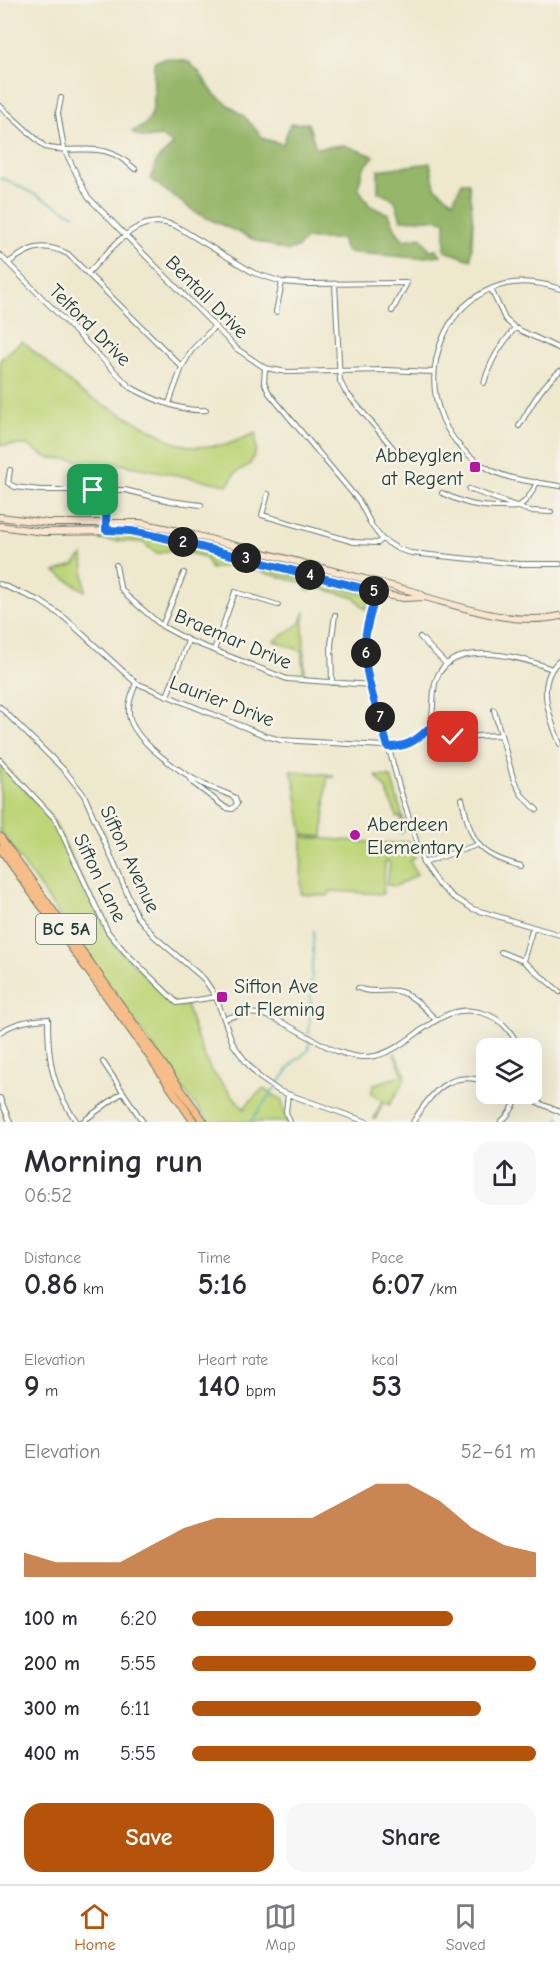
<!DOCTYPE html>
<meta charset="utf-8">
<style>
body{margin:0;font-family:"Comic Neue",sans-serif;background:#f7f7f7;color:#2b2b33;height:100vh;display:flex;flex-direction:column;font-size:22px;white-space:nowrap}
*{box-sizing:border-box;margin:0}
p{font-size:20px;color:#7c7c81}
.icon{flex:none;width:33px;height:33px;fill:none;stroke:currentColor;stroke-width:2;stroke-linecap:round;stroke-linejoin:round}
.map{position:relative;height:1122px;overflow:hidden}
.panel{display:flex;flex-direction:column;background:#fff;flex:1}
.panel>*{flex:none}
.controls{position:absolute;left:476px;top:1038px;display:grid;gap:12px}
.controls a{display:grid;place-items:center;width:66px;height:66px;border-radius:12px;background:#fff;box-shadow:0 6px 24px #0002;font-size:30px}
.pin{position:absolute;display:grid;place-items:center;width:51px;height:51px;color:#fff;margin:-26px;border-radius:12px;box-shadow:0 3px 9px #0006}
.km{position:absolute;width:30px;height:30px;margin:-15px;border-radius:50%;background:#222;color:#fff;font-size:16px;line-height:30px;text-align:center}
.round{display:grid;place-items:center;flex:none;width:63px;height:63px;border-radius:18px;background:#f7f7f7}
.overview{display:flex;align-items:center;justify-content:space-between;height:102px;padding:0 24px}
h1{font-size:33px;font-weight:700;line-height:45px}
.metrics{display:grid;grid-template-columns:repeat(3,1fr);gap:9px;height:102px;padding:6px 24px}
.metrics div{display:grid;align-content:center}
.metrics b{font-size:30px;font-weight:700}
.metrics small{font-size:16px;font-weight:400}
.metrics p{font-size:16px}
.chart{height:168px;padding:12px 24px}
.chart p{display:flex;justify-content:space-between}
.chart svg{width:100%;height:108px;margin-top:6px;fill:#b45309;opacity:.7}
.action{display:flex;gap:12px;margin-top:auto;padding:12px 24px}
.action a{flex:1;height:69px;border-radius:18px;background:#b45309;color:#fff;font-size:24px;font-weight:700;line-height:69px;text-align:center}
.action a+a{background:#f7f7f7;color:#2b2b33}
ul{padding:0 24px;list-style:none;font-size:20px}
li{display:grid;grid-template-columns:96px 72px 1fr;align-items:center;height:45px}
li i{height:15px;border-radius:8px;background:#b45309}
.tabs{display:flex;justify-content:space-around;align-items:center;height:84px;border-top:2px solid #e1e1e2;background:#fff;font-size:16px;color:#7c7c81}
.tabs a{display:grid;justify-items:center;gap:3px}
.tabs .on{color:#b45309}
.map>svg:first-child{display:block}
.green{fill:#bed579;stroke:#6e8956;stroke-width:1.5}
.forest{fill:#96b669;stroke:#5a7a4e;stroke-width:1.5}
.lines{fill:none;stroke-linecap:round;stroke-linejoin:round}
.stream{stroke:#39abb4;stroke-width:1.5}
.street-casing{stroke:#67796a;stroke-width:6}
.secondary-casing{stroke:#67796a;stroke-width:8}
.primary-casing{stroke:#67796a;stroke-width:9}
.street{stroke:#fff;stroke-width:4}
.secondary{stroke:#fce5cf;stroke-width:6}
.primary{stroke:#f7bd88;stroke-width:7}
.route-casing{stroke:#fff;stroke-width:12}
.route{stroke:#1a73e8;stroke-width:8}
.poi-dot{fill:#b5179e;stroke:#f7f3e8;stroke-width:2}
.labels{text-anchor:middle;dominant-baseline:central;stroke-width:5;stroke-linejoin:round;paint-order:stroke}
.shield{fill:#f7f3e8;stroke:#60746a;stroke-width:1.5}
.shield-label{font-size:18px;font-weight:bold;fill:#1f3d34}
.street-label{font-size:20px;fill:#1f3d34;stroke:#f7f3e8}
.poi-label{font-size:20px;fill:#1f3d34;stroke:#f7f3e8;text-anchor:start}
</style>
<div class="map">
<svg width="560" height="1122" viewBox="0 0 560 1122">
<rect width="100%" height="100%" fill="#f7f3e8"/>
<filter id="ink" filterUnits="userSpaceOnUse"><feTurbulence type="fractalNoise" baseFrequency=".0167" numOctaves="2"/><feDisplacementMap in="SourceGraphic" scale="12" xChannelSelector="R" yChannelSelector="G"/><feConvolveMatrix kernelMatrix="1 2 1 2 8 2 1 2 1" color-interpolation-filters="sRGB"/></filter>
<filter id="wash" filterUnits="userSpaceOnUse"><feTurbulence type="fractalNoise" baseFrequency=".008" numOctaves="4" result="noise"/><feDisplacementMap in="SourceGraphic" scale="24" xChannelSelector="R" yChannelSelector="G"/><feGaussianBlur stdDeviation="1.35" result="paint"/><feColorMatrix in="noise" values="0 0 0 0 0 0 0 0 0 0 0 0 0 0 0 0 0 1.4 0 .05"/><feComposite in="paint" operator="in"/></filter>
<g filter="url(#wash)">
<rect width="100%" height="100%" fill="#eee8cd"/>
<!-- green -->
<path class="green" d="M 22,341 L 82,393 L 176,443 L 194,447 L 226,445 L 256,433 L 256,451 L 250,464 L 235,473 L 228,485 L 110,462 L 48,458 L 27,445 L 0,445 L 0,360 Z
M 126,535 L 151,538 L 367,595 L 370,598 L 366,610 L 355,598 L 321,588 L 308,591 L 303,583 L 232,564 L 211,569 L 205,557 L 173,549 L 157,554 L 142,542 L 100,540 L 100,536 Z
M 83,555 L 85,591 L 55,572 L 74,565 Z
M 305,611 L 303,626 L 305,675 L 303,675 L 302,651 L 274,641 L 301,623 Z
M 0,761 L 54,822 L 114,944 L 171,1002 L 181,1005 L 186,1005 L 198,1041 L 210,1069 L 244,1109 L 249,1102 L 263,1089 L 281,1099 L 288,1122 L 209,1122 L 178,1083 L 0,831 Z
M 291,771 L 333,775 L 333,777 L 327,778 L 323,837 L 303,835 L 295,784 Z
M 376,776 L 391,777 L 406,829 L 401,833 L 401,817 L 397,817 L 387,791 Z
M 302,837 L 395,844 L 409,841 L 415,858 L 410,861 L 417,875 L 396,886 L 387,885 L 390,863 L 387,861 L 385,863 L 383,894 L 331,891 L 327,896 L 301,894 Z
M 395,1053 L 406,1075 L 402,1085 L 389,1105 L 383,1102 L 375,1120 L 374,1119 L 382,1101 L 371,1093 L 375,1084 L 403,1075 L 394,1054 Z"/>
<!-- forest -->
<path class="forest" d="M 168,58 L 189,62 L 200,73 L 214,94 L 245,117 L 264,139 L 283,144 L 290,124 L 308,123 L 316,148 L 344,145 L 374,156 L 363,169 L 358,188 L 370,206 L 389,214 L 397,232 L 404,240 L 421,237 L 430,250 L 436,249 L 441,255 L 417,258 L 347,252 L 341,239 L 305,239 L 297,248 L 287,251 L 255,240 L 198,214 L 150,179 L 157,160 L 173,145 L 160,136 C 149,138 141,140 132,132 C 135,130 141,128 144,125 C 161,110 150,81 155,61 Z
M 430,163 L 435,187 L 453,201 L 462,182 L 469,183 L 473,223 L 471,260 L 445,251 L 445,221 L 436,219 L 401,220 L 395,200 L 378,192 L 378,170 Z"/>
<g class="lines">
<!-- stream -->
<path class="stream" d="M 0,179 L 5,179 L 75,215
M 309,1034 L 314,930
M 250,1122 L 294,1062 L 309,1050 L 309,1039
M 559,1122 L 559,1117"/>
</g>
</g>
<g filter="url(#ink)">
<g class="lines">
<!-- street casing -->
<g class="street-casing">
<path id="street" d="M 61,98 L 58,113 L 64,149 L 88,197 L 237,349 L 265,368 L 287,372 L 386,370 L 433,372
M 0,106 L 45,147 C 81,156 101,137 135,169
M 0,255 L 130,387 C 152,399 181,412 206,410
M 8,263 C 29,248 42,241 68,254 L 182,367
M 88,273 C 113,248 137,210 176,226 L 254,273 L 282,282 L 307,284 L 407,283 L 392,311
M 335,284 L 340,381 L 345,391 L 393,448
M 491,289 L 505,319 L 515,328 L 560,349
M 560,289 C 443,248 384,411 489,469 C 510,481 537,482 560,486
M 276,312 L 282,282
M 265,368 L 264,382 L 269,393 L 359,501 L 372,526 L 382,539 L 398,549 L 411,553 L 519,564 L 560,564
M 484,383 C 491,359 499,348 515,328
M 169,403 L 182,367 L 191,351 L 215,326
M 519,426 C 531,406 541,386 560,371
M 10,470 L 8,483 L 15,487 L 40,490 L 125,490 L 170,501 L 201,505
M 469,489 L 530,511 L 551,512
M 442,493 C 463,503 479,508 501,507 C 506,507 512,508 516,507 C 526,504 533,491 537,482
M 268,494 L 262,515 L 354,542 L 378,543 L 382,539
M 107,530 L 107,490
M 116,565 L 120,587 L 127,596 L 162,626 L 188,640 L 287,679 L 371,685
M 0,584 L 40,601 L 65,618 L 136,683 L 266,736 L 281,740 L 400,747 C 410,744 422,739 427,730 C 436,716 431,695 436,680 C 451,637 521,657 552,669
M 381,584 L 377,592 L 367,629 L 366,663 L 399,786 L 423,863 L 438,884 L 453,897 L 473,909 L 560,935
M 162,626 L 184,573
M 420,637 L 446,664
M 214,650 L 235,592 L 278,605
M 560,660 C 534,682 550,718 560,744
M 136,683 C 132,694 128,703 129,714 C 132,741 183,774 205,785 C 215,790 226,792 235,798 L 237,804 L 232,809 L 226,808 L 193,783 L 187,775
M 332,683 L 331,645 L 335,615
M 167,696 L 188,641
M 0,707 L 65,771 L 84,795 L 137,916 L 154,936 L 204,979 L 216,997 L 233,1044 L 246,1062 L 259,1077 L 279,1091 L 367,1122
M 494,710 L 514,781 L 522,795 L 537,810
M 428,730 L 453,737 L 500,735
M 0,760 L 55,819 L 108,932 L 125,952 L 177,1003 L 216,997
M 462,799 C 472,842 476,854 521,866
M 423,863 L 477,845
M 501,952 L 523,961 L 560,992
M 523,961 L 533,927
M 358,988 C 371,994 384,989 397,991 C 413,994 425,1009 436,1020
M 224,1019 C 236,1015 251,1011 264,1015 C 299,1025 337,1064 375,1056 C 415,1047 440,997 486,1014 C 503,1020 512,1033 520,1048
M 0,1032 C 16,1022 30,1020 48,1019 C 48,1061 52,1088 77,1122
M 103,1062 L 143,1122
M 288,1094 L 286,1112 L 290,1122
M 518,1094 L 560,1112
M 0,1098 L 10,1122
M 82,1122 L 123,1092
M 413,1122 C 431,1094 449,1068 486,1082
M 501,1122 C 510,1114 515,1105 519,1094"/>
</g>
<!-- secondary casing -->
<g class="secondary-casing">
<path id="secondary" d="M 0,517 L 48,523 L 140,523 L 178,531 L 419,593 L 425,597 C 468,609 515,626 560,616
M 0,526 L 43,532 L 131,531 L 161,537 L 391,596 L 404,598 L 425,597"/>
</g>
<!-- primary casing -->
<g class="primary-casing">
<path id="primary" d="M 0,837 L 204,1122
M 0,848 L 144,1048 L 194,1122"/>
</g>
<!-- street -->
<use href="#street" class="street"/>
<!-- secondary -->
<use href="#secondary" class="secondary"/>
<!-- primary -->
<use href="#primary" class="primary"/>
</g>
</g>
<g class="lines" filter="url(#ink)">
<!-- route casing -->
<g class="route-casing">
<path id="route" d="M 93,490 L 107,490 L 106,530 L 131,531 L 161,537 L 377,592 C 372,608 366,625 365,642 C 363,676 379,714 388,747 C 405,747 415,742 428,729 L 453,737"/>
</g>
<!-- route -->
<use href="#route" class="route"/>
</g>
<!-- markers -->
<g class="poi-dot">
<rect x="469" y="461" width="12" height="12" rx="3"/>
<circle cx="355" cy="835" r="6"/>
<rect x="216" y="991" width="12" height="12" rx="3"/>
</g>
<g class="labels">
<!-- shield labels -->
<rect class="shield" x="36" y="914" width="60" height="30" rx="4.5"/>
<g class="shield-label">
<text x="66" y="929">BC 5A</text>
</g>
<!-- street labels -->
<g class="street-label">
<text transform="translate(207 297) rotate(45)">Bentall Drive</text>
<text transform="translate(90 325) rotate(45)">Telford Drive</text>
<text transform="translate(233 639) rotate(23)">Braemar Drive</text>
<text transform="translate(222 701) rotate(21)">Laurier Drive</text>
<text transform="translate(130 859) rotate(65)">Sifton Avenue</text>
<text transform="translate(100 878) rotate(64)">Sifton Lane</text>
</g>
<!-- poi labels -->
<g class="poi-label">
<text x="463" y="455" text-anchor="end">Abbeyglen<tspan x="463" dy="23">at Regent</tspan></text>
<text x="367" y="824">Aberdeen<tspan x="367" dy="23">Elementary</tspan></text>
<text x="234" y="986">Sifton Ave<tspan x="234" dy="23">at Fleming</tspan></text>
</g>
</g>
</svg>
<div class="controls">
<a><svg class="icon" aria-label="layers" viewBox="0 0 24 24"><path d="M12 4l9 5-9 5-9-5zM3 14l9 5 9-5"/></svg></a>
</div>
<div class="pin" style="left:93px;top:490px;background:#1e9e55"><svg class="icon" aria-label="arrive" viewBox="0 0 24 24"><path d="M6 21V4h12l-3 4 3 4H6"/></svg></div>
<div class="pin" style="left:453px;top:737px;background:#d93025"><svg class="icon" aria-label="check" viewBox="0 0 24 24"><path d="M5 12l5 5 9-10"/></svg></div>
<b class="km" style="left:183px;top:542px">2</b>
<b class="km" style="left:246px;top:558px">3</b>
<b class="km" style="left:310px;top:575px">4</b>
<b class="km" style="left:374px;top:591px">5</b>
<b class="km" style="left:366px;top:653px">6</b>
<b class="km" style="left:380px;top:717px">7</b>
</div>
<section class="panel">
<div class="overview"><div><h1>Morning run</h1><p>06:52</p></div><a class="round"><svg class="icon" aria-label="share" viewBox="0 0 24 24"><path d="M12 15V3M7 8l5-5 5 5M5 13v7h14v-7"/></svg></a></div>
<div class="metrics">
<div><p>Distance</p><b>0.86<small> km</small></b></div>
<div><p>Time</p><b>5:16</b></div>
<div><p>Pace</p><b>6:07<small> /km</small></b></div>
</div>
<div class="metrics">
<div><p>Elevation</p><b>9<small> m</small></b></div>
<div><p>Heart rate</p><b>140<small> bpm</small></b></div>
<div><p>kcal</p><b>53</b></div>
</div>
<div class="chart"><p><span>Elevation</span>52–61 m</p>
<svg viewBox="0 0 160 44" preserveAspectRatio="none"><path d="M0 44V34L10 38L20 38L30 38L40 31L50 24L60 20L70 20L80 20L90 20L100 13L110 6L120 6L130 13L140 24L150 31L160 34V44z"/></svg>
</div>
<ul>
<li><b>100 m</b>6:20<i style="width:76%"></i></li>
<li><b>200 m</b>5:55<i style="width:100%"></i></li>
<li><b>300 m</b>6:11<i style="width:84%"></i></li>
<li><b>400 m</b>5:55<i style="width:100%"></i></li>
</ul>
<div class="action"><a>Save</a><a>Share</a></div>
</section>
<nav class="tabs">
<a class="on"><svg class="icon" aria-label="home" viewBox="0 0 24 24"><path d="M3 11l9-7 9 7M6 9v11h12V9"/></svg>Home</a>
<a><svg class="icon" aria-label="map" viewBox="0 0 24 24"><path d="M3 6l6-2 6 2 6-2v14l-6 2-6-2-6 2zM9 4v14M15 6v14"/></svg>Map</a>
<a><svg class="icon" aria-label="saved" viewBox="0 0 24 24"><path d="M7 4h10v16l-5-4-5 4z"/></svg>Saved</a>
</nav>
